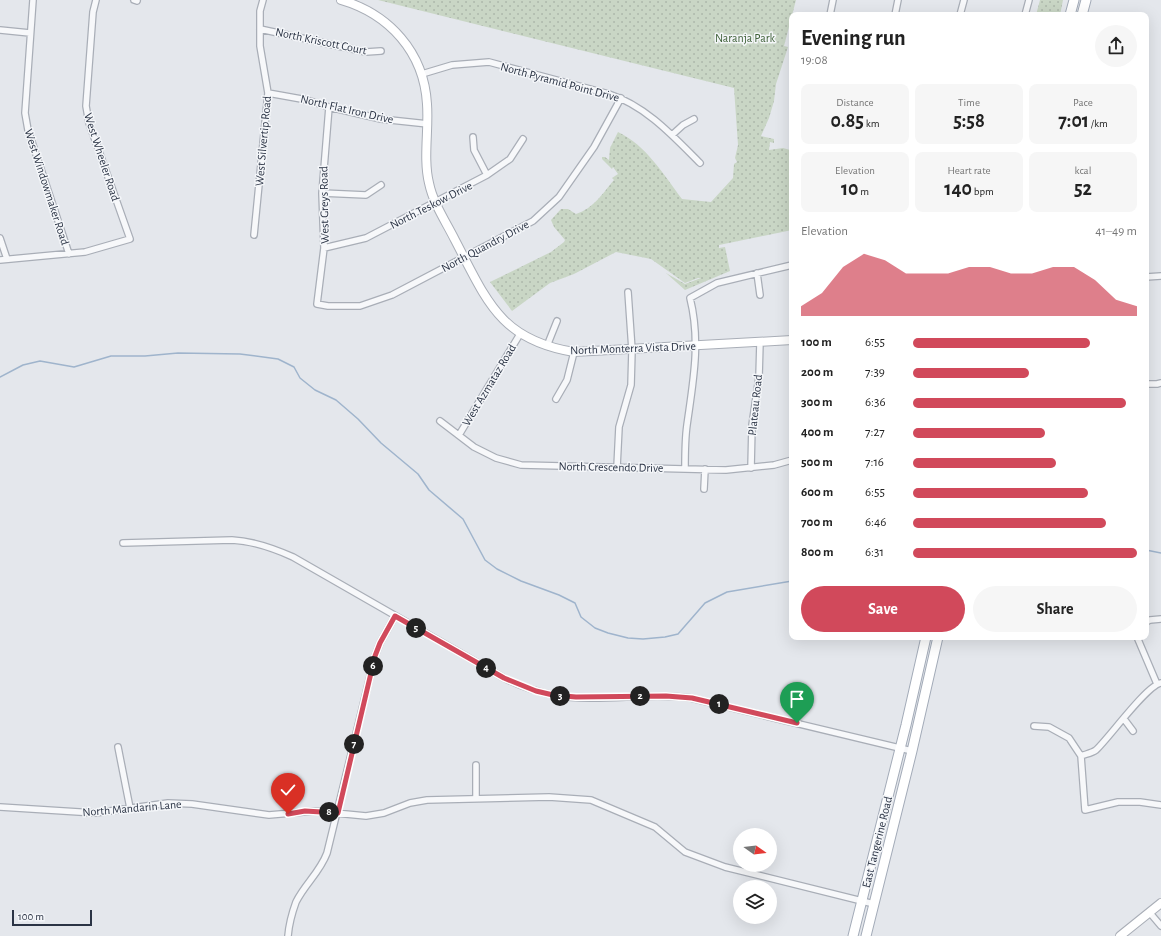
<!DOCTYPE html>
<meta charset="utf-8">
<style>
body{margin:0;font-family:"Alegreya Sans",sans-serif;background:#f6f6f6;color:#222;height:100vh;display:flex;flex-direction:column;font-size:15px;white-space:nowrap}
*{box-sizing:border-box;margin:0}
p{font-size:13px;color:#767676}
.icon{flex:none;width:22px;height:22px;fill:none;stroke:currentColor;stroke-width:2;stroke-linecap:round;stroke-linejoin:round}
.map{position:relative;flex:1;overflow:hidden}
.sheet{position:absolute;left:789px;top:12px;width:360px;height:628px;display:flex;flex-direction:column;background:#fff;border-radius:8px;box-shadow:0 4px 16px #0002}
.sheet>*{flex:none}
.needle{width:26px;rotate:104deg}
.controls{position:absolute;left:733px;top:828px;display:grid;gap:8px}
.controls a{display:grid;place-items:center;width:44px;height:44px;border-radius:50%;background:#fff;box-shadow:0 4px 16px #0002;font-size:20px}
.scale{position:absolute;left:12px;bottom:10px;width:80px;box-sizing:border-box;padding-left:4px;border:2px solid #2b3445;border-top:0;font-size:11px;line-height:14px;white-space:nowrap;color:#2b3445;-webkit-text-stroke:3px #f4f6f9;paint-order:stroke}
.pin{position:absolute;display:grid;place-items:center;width:34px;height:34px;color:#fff;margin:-41px -17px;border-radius:50% 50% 50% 0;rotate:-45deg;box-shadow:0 0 4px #0007}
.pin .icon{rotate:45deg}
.km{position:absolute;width:20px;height:20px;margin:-10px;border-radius:50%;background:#222;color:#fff;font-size:11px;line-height:20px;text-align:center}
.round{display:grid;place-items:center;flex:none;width:42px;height:42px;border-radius:21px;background:#f6f6f6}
.head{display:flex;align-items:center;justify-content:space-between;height:68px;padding:0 12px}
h1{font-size:22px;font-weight:600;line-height:30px}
.figures{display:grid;grid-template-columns:repeat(3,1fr);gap:6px;height:68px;padding:4px 12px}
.figures div{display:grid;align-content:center;border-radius:8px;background:#f6f6f6;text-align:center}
.figures b{font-size:20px;font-weight:600}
.figures small{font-size:11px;font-weight:400}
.figures p{font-size:11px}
.chart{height:112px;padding:8px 12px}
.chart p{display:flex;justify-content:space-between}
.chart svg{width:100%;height:72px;margin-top:4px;fill:#d1495b;opacity:.7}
.button{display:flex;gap:8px;margin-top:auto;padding:8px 12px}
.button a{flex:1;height:46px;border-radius:24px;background:#d1495b;color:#fff;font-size:16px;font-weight:600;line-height:46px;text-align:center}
.button a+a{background:#f6f6f6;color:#222}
ul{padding:0 12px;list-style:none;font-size:13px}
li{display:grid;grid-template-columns:64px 48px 1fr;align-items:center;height:30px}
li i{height:10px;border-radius:5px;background:#d1495b}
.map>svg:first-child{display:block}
.grass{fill:url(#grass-dots)}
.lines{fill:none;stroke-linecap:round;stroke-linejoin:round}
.stream{stroke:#9fb4cc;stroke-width:1.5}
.street-casing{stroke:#a9aeb7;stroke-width:8}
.secondary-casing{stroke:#a9aeb7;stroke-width:10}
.primary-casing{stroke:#a3abb8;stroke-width:11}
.street{stroke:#f7f8fa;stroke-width:5.5}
.secondary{stroke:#fff;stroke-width:8}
.primary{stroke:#fff;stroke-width:9}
.route-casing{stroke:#fff;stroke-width:8}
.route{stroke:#d1495b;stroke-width:5}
.labels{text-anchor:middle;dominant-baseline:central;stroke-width:3;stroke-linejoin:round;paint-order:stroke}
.park-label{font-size:12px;fill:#3f6138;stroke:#f4f6f9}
.street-label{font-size:12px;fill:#2b3445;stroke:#f4f6f9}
</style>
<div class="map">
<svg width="1161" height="936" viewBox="0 0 1161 936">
<defs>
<pattern id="grass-dots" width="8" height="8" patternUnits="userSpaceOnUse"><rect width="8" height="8" fill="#c9d6c5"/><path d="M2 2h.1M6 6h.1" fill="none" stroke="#adb8ab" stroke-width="1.8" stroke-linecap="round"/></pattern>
</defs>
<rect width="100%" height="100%" fill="#e4e7ec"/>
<!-- grass -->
<path class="grass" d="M 378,0 L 796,0 L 784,46 L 788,47 L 776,84 L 774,101 L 769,118 L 761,136 L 774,139 L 774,143 L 770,142 L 769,150 L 783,148 L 790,150 L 792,159 L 792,230 L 719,245 L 719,248 L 725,247 L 730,271 L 685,290 L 666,273 L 685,284 L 701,278 L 698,278 L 685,283 L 651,259 L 616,252 L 574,274 L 550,283 L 512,311 L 490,282 L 551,252 L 564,242 L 565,240 L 554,227 L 551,220 L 561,209 L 568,209 L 576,214 C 594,208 602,194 614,180 L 612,178 L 618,174 L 613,167 L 612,169 L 602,159 L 602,157 L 605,157 L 609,160 L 610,148 L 618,132 C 646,145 664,175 682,199 L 711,202 L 733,178 L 734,164 L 737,162 L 735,158 L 738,145 L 734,88 Z
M 1040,0 L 1063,0 L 1060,15 L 1036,15 Z"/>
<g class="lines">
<!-- stream -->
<path class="stream" d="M 0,377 L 23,365 L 40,361 L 74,367 L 111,356 L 145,356 L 178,353 L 240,354 L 278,359 L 294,367 L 300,378 L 315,390 L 336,400 L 358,419 L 381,443 L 418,474 L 429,490 L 463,519 L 485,560 L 497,569 L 521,581 L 559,595 L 575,603 L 581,617 L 595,628 L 608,633 L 628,638 L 643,639 L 665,637 L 678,634 L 705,603 L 727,592 L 792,581
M 1146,550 L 1161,553"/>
<!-- street casing -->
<g class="street-casing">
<path id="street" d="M 33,0 L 25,113 L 28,130 L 69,254
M 134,0 L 137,1
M 830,15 L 833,0
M 895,15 L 898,0
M 960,15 L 964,0
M 1025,15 L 1029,0
M 260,29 L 366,52 L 381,51
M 0,30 L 30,33
M 422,74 L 452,65 L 489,62 L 609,94 C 646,106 673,136 700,163
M 268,93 L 307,100 L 329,107 L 381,119 L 428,124
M 329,107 L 322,193 L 324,248 L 317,304 L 328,306 L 360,306 L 392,295 L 533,221 L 559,197 L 594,147 L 621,98
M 672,135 L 683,125 L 694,119
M 473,137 L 474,150 L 487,175
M 322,193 L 366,195 L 381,185
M 254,235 L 268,93 L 260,46 L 260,11 L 263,0
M 0,238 L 7,259
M 324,248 L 366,238 L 487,175 L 510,159 L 523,139
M 0,260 L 85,252 L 130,239 L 89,123 L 86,106 L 93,12 L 96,0
M 757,273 L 760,295
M 1146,277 L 1161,276
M 547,346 L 557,321
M 1146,384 L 1157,384 L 1161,383
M 556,399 L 567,380 L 574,352
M 440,421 L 474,447 L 496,458 L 521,465 L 726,470 L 774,465 L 792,460
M 459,435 L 520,334
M 617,467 L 619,427 L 631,385 L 632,350 L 628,292
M 685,468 C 685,454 685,439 687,425 C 693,382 701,342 690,298 L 717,283 L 792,265
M 751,468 L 752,425 L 759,377 L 760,342
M 704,489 L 705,469
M 123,543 L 232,540 C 254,541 273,548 293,557 L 504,678 C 520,686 536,692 554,695 C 599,703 646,692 691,698 L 912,751
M 1146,622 L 1150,620 L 1161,619
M 1137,637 L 1157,684
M 1124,719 L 1133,731
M 1034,726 L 1049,727 L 1069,738 L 1081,756 L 1085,810 L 1118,802 L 1140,802 L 1161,805
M 118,747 L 130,808
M 1081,756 C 1086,754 1092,753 1096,750 C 1109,738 1147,685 1161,683
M 476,799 L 476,765
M 0,807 L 95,813 L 168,803 L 192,804 L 269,815 L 315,811 L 366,816 L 384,813 L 410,803 L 427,800 L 549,797 L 591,800 L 655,827 L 685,852 L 725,867 L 874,904
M 1150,913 L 1161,926
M 288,936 C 289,924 292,913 296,902 C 305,884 320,872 327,853 L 375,656 L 380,643 L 395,616"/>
</g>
<!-- secondary casing -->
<g class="secondary-casing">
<path id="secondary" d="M 341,0 C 389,14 424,52 427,104 C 429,130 423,158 429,183 C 433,203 446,222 455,240 C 487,301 500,340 574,352 L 792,340
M 1120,936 L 1161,903"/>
</g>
<!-- primary casing -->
<g class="primary-casing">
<path id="primary" d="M 1070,15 L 1074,0
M 1082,15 L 1086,0
M 853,936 L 906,725 L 926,637
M 866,936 L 912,751 L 938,637"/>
</g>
<!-- street -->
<use href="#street" class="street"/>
<!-- secondary -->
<use href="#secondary" class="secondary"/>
<!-- primary -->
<use href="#primary" class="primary"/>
</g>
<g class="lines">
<!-- route casing -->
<g class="route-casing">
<path id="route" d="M 288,814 L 305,811 L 338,813 L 375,656 L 380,643 L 395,616 L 504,678 L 536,691 L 553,695 L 576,697 L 666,696 L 692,698 L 797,723"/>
</g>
<!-- route -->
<use href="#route" class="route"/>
</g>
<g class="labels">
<!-- park labels -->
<g class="park-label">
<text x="745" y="38">Naranja Park</text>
</g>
<!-- street labels -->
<g class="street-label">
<text transform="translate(321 41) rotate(12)">North Kriscott Court</text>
<text transform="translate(560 82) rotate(15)">North Pyramid Point Drive</text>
<text transform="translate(347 109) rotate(13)">North Flat Iron Drive</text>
<text transform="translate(263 141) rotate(-85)">West Silvertip Road</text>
<text transform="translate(102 157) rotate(72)">West Wheeler Road</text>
<text transform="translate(47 187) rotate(72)">West Windowmaker Road</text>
<text transform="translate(324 205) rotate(-91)">West Greys Road</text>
<text transform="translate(431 205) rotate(-27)">North Teskow Drive</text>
<text transform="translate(485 246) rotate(-28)">North Quandry Drive</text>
<text transform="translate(633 348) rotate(-2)">North Monterra Vista Drive</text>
<text transform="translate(489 385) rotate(-59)">West Azmataz Road</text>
<text transform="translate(755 405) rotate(-84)">Plateau Road</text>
<text transform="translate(611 467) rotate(1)">North Crescendo Drive</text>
<text transform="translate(132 808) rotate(-5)">North Mandarin Lane</text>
<text transform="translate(877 842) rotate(-76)">East Tangerine Road</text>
</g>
</g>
</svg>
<div class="controls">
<a><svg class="needle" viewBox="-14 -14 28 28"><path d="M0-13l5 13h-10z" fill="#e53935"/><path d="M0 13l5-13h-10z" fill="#767676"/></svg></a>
<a><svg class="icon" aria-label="layers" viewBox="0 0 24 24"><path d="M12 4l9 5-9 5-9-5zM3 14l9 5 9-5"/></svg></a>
</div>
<div class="scale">100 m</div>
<div class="pin" style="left:797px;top:723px;background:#1e9e55"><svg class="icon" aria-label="arrive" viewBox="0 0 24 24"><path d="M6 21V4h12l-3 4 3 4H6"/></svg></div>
<div class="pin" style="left:288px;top:814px;background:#d93025"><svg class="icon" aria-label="check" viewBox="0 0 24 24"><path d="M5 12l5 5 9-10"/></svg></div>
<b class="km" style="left:719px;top:704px">1</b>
<b class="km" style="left:640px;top:696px">2</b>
<b class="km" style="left:560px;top:696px">3</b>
<b class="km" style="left:486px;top:668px">4</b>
<b class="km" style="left:416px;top:628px">5</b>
<b class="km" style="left:373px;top:666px">6</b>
<b class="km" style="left:354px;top:744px">7</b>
<b class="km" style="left:329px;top:812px">8</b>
<section class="sheet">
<div class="head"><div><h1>Evening run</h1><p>19:08</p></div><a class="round"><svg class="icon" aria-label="share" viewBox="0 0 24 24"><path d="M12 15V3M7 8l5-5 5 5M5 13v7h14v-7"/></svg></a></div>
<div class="figures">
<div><p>Distance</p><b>0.85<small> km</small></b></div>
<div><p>Time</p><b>5:58</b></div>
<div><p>Pace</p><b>7:01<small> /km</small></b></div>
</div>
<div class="figures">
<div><p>Elevation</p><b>10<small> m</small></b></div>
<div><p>Heart rate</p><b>140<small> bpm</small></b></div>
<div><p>kcal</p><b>52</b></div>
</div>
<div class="chart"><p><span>Elevation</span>41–49 m</p>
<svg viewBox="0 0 160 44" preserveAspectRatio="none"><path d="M0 44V38L10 30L20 14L30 6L40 10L50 18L60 18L70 18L80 14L90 14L100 18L110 18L120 14L130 14L140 22L150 34L160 38V44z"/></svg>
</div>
<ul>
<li><b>100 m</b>6:55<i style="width:79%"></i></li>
<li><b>200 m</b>7:39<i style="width:52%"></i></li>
<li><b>300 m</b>6:36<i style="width:95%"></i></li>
<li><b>400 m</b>7:27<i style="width:59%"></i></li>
<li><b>500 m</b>7:16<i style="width:64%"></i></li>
<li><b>600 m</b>6:55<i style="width:78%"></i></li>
<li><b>700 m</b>6:46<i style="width:86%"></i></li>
<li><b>800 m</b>6:31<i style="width:100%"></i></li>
</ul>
<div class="button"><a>Save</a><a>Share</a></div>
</section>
</div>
